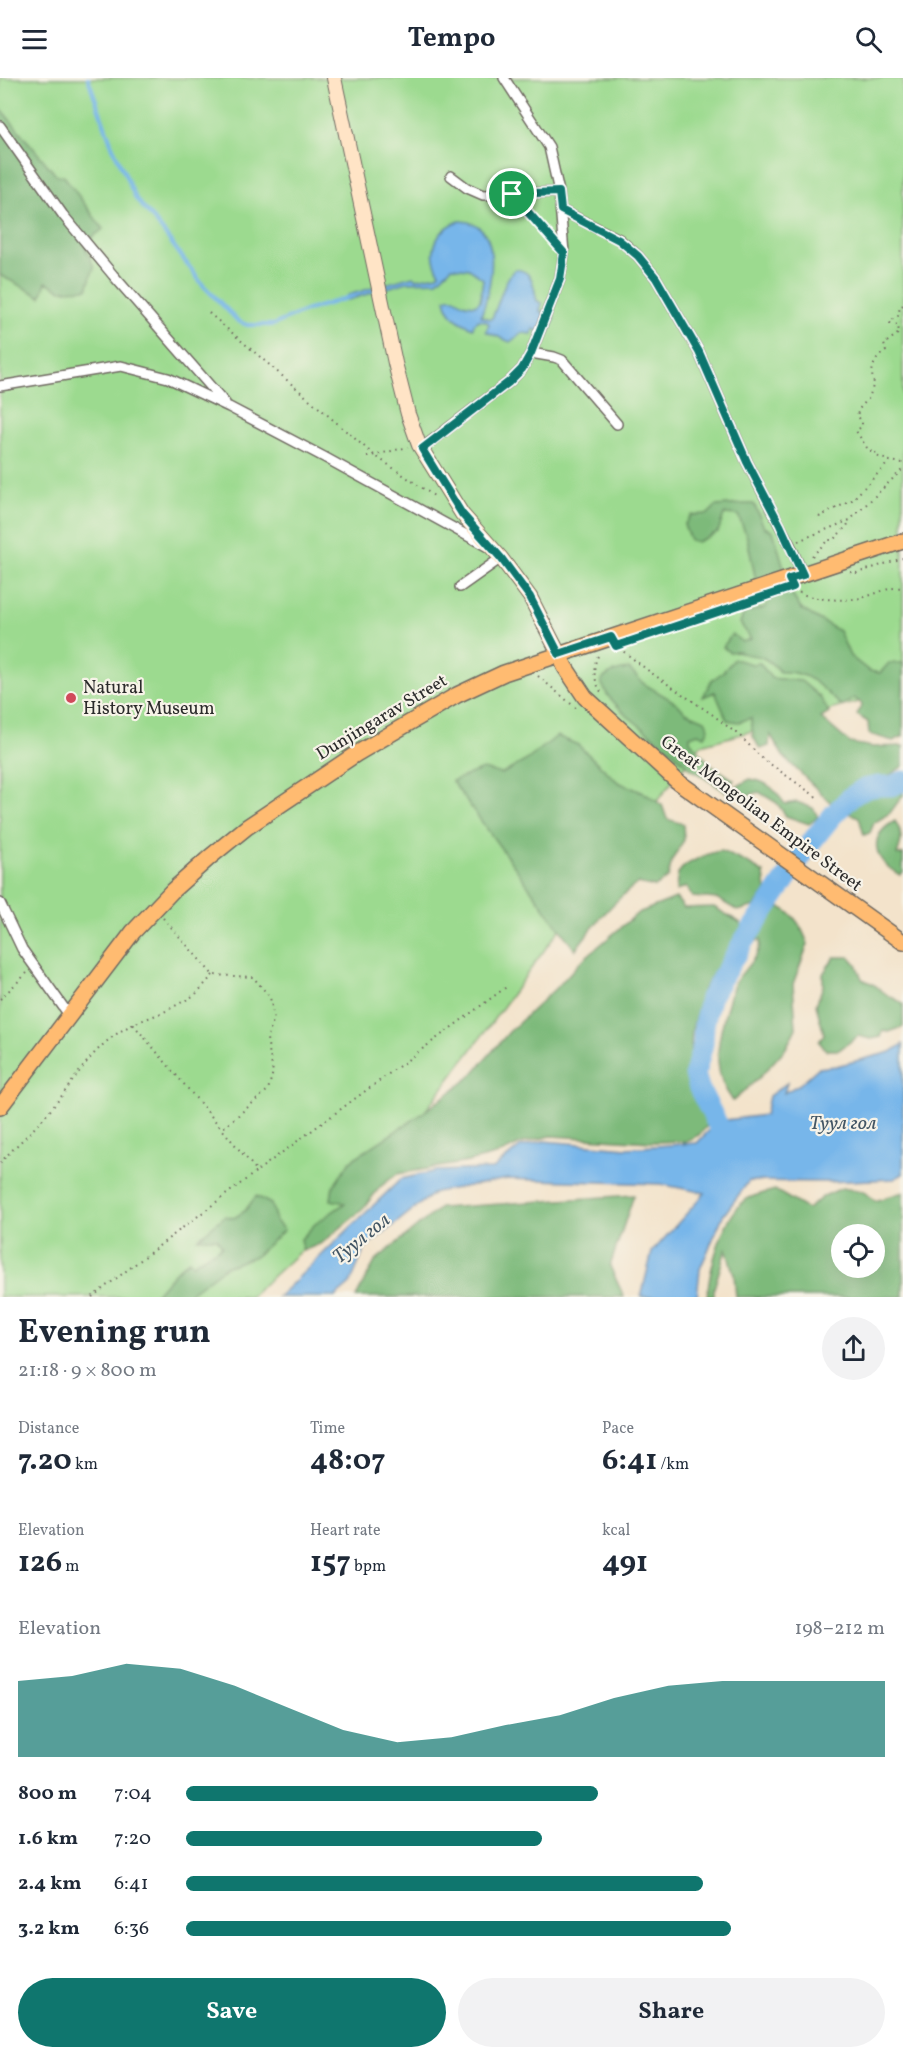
<!DOCTYPE html>
<meta charset="utf-8">
<style>
body{margin:0;font-family:Vollkorn,serif;background:#f2f2f3;color:#1f2937;height:100vh;display:flex;flex-direction:column;font-size:22px;white-space:nowrap}
*{box-sizing:border-box;margin:0}
p{font-size:20px;color:#747a83}
.icon{flex:none;width:33px;height:33px;fill:none;stroke:currentColor;stroke-width:2;stroke-linecap:round;stroke-linejoin:round}
.map{position:relative;height:1219px;overflow:hidden}
.side{display:flex;flex-direction:column;background:#fff;flex:1}
.side>*{flex:none}
.buttons{position:absolute;left:831px;top:1146px;display:grid;gap:12px}
.buttons a{display:grid;place-items:center;width:54px;height:54px;border-radius:50%;background:#fff;box-shadow:0 6px 24px #0002;font-size:30px}
.pin{position:absolute;display:grid;place-items:center;width:51px;height:51px;color:#fff;margin:-26px;border:3px solid #fff;border-radius:50%;box-shadow:0 2px 6px #0007}
.round{display:grid;place-items:center;flex:none;width:63px;height:63px;border-radius:32px;background:#f2f2f3}
.head{display:flex;align-items:center;justify-content:space-between;height:102px;padding:0 18px}
h1{font-size:33px;font-weight:700;line-height:45px}
.metrics{display:grid;grid-template-columns:repeat(3,1fr);gap:9px;height:102px;padding:6px 18px}
.metrics div{display:grid;align-content:center}
.metrics b{font-size:30px;font-weight:700}
.metrics small{font-size:16px;font-weight:400}
.metrics p{font-size:16px}
.chart{height:168px;padding:12px 18px}
.chart p{display:flex;justify-content:space-between}
.chart svg{width:100%;height:108px;margin-top:6px;fill:#0f766e;opacity:.7}
.action{display:flex;gap:12px;margin-top:auto;padding:12px 18px}
.action a{flex:1;height:69px;border-radius:36px;background:#0f766e;color:#fff;font-size:24px;font-weight:700;line-height:69px;text-align:center}
.action a+a{background:#f2f2f3;color:#1f2937}
ul{padding:0 18px;list-style:none;font-size:20px}
li{display:grid;grid-template-columns:96px 72px 1fr;align-items:center;height:45px}
li i{height:15px;border-radius:8px;background:#0f766e}
header{display:flex;justify-content:space-between;align-items:center;height:78px;padding:0 18px;background:#fff;font-size:27px;font-weight:700}
.map>svg:first-child{display:block}
.green{fill:#9cda8f;stroke:#64825d;stroke-width:1.5}
.forest{fill:#7dba7a;stroke:#547252;stroke-width:1.5;fill-rule:evenodd}
.water{fill:#77b6ea;stroke:#51708a;stroke-width:1.5}
.lines{fill:none;stroke-linecap:round;stroke-linejoin:round}
.stream{stroke:#77b6ea;stroke-width:4}
.river{stroke:#77b6ea;stroke-width:21}
.street-casing{stroke:#716b63;stroke-width:12}
.secondary-casing{stroke:#716b63;stroke-width:16}
.primary-casing{stroke:#716b63;stroke-width:18}
.path{stroke:#716b63;stroke-width:2;stroke-dasharray:1.5 4.5;stroke-linecap:butt}
.street{stroke:#fff;stroke-width:9}
.secondary{stroke:#ffe4c6;stroke-width:14}
.primary{stroke:#ffbb71;stroke-width:15}
.route-casing{stroke:#fff;stroke-width:12}
.route{stroke:#0f766e;stroke-width:8}
.poi-dot{fill:#d1495b;stroke:#f7f3e8;stroke-width:2}
.labels{text-anchor:middle;dominant-baseline:central;stroke-width:4.5;stroke-linejoin:round;paint-order:stroke}
.poi-label{font-size:18px;fill:#2b2b2b;stroke:#f7f3e8;text-anchor:start}
.street-label{font-size:18px;fill:#2b2b2b;stroke:#f7f3e8}
.water-label{font-size:20px;font-style:italic;fill:#425564;stroke:#f7f3e8}
</style>
<header><svg class="icon" aria-label="menu" viewBox="0 0 24 24"><path d="M4 6h16M4 12h16M4 18h16"/></svg>Tempo<svg class="icon" aria-label="search" viewBox="0 0 24 24"><circle cx="10" cy="10" r="6"/><path d="M15 15l6 6"/></svg></header>
<div class="map">
<svg width="903" height="1219" viewBox="0 0 903 1219">
<rect width="100%" height="100%" fill="#f7f3e8"/>
<filter id="ink" filterUnits="userSpaceOnUse"><feTurbulence type="fractalNoise" baseFrequency=".0167" numOctaves="2"/><feDisplacementMap in="SourceGraphic" scale="12" xChannelSelector="R" yChannelSelector="G"/><feConvolveMatrix kernelMatrix="1 2 1 2 8 2 1 2 1" color-interpolation-filters="sRGB"/></filter>
<filter id="wash" filterUnits="userSpaceOnUse"><feTurbulence type="fractalNoise" baseFrequency=".008" numOctaves="4" result="noise"/><feDisplacementMap in="SourceGraphic" scale="24" xChannelSelector="R" yChannelSelector="G"/><feGaussianBlur stdDeviation="1.35" result="paint"/><feColorMatrix in="noise" values="0 0 0 0 0 0 0 0 0 0 0 0 0 0 0 0 0 1.4 0 .05"/><feComposite in="paint" operator="in"/></filter>
<g filter="url(#wash)">
<rect width="100%" height="100%" fill="#f3e3cb"/>
<!-- green -->
<path class="green" d="M 0,0 L 903,0 L 903,612 L 701,667 L 596,801 L 487,951 L 362,1117 L 250,1219 L 0,1219 Z"/>
<!-- forest -->
<path class="forest" d="M 0,30 L 56,97 L 64,98 L 103,151 L 84,166 L 94,189 L 87,211 L 61,212 L 46,204 L 41,219 L 0,197 Z
M 743,426 L 754,426 L 764,449 L 773,453 L 785,493 L 756,503 L 747,459 L 738,437 L 724,436 L 718,454 L 697,464 L 690,462 L 684,447 L 691,437 L 708,436 L 716,428 Z
M 789,512 L 801,531 L 839,553 L 850,578 L 869,593 L 880,595 L 889,585 L 903,585 L 903,659 L 901,659 L 893,663 L 869,656 L 868,644 L 857,637 L 862,626 L 854,620 L 842,628 C 819,609 812,593 780,594 C 774,587 768,581 758,578 C 750,576 745,578 738,573 L 729,574 L 723,569 L 732,556 L 742,564 L 751,561 L 740,545 L 744,535 L 764,530 L 771,520 Z
M 734,581 L 752,586 L 760,585 L 771,600 L 801,603 L 820,619 L 829,635 L 821,640 L 850,665 L 873,669 L 903,668 L 903,688 L 887,699 L 852,710 L 832,726 L 783,678 L 770,656 L 769,668 L 760,671 L 753,658 L 751,640 L 739,644 L 727,642 L 715,614 L 703,619 L 711,603 L 723,594 Z
M 629,591 L 644,606 L 675,624 L 686,634 L 705,642 L 709,650 L 705,658 L 698,655 L 690,658 L 690,663 L 711,687 L 734,702 L 726,714 L 688,689 L 673,674 L 625,636 L 608,618 L 601,604 C 606,595 619,592 629,591 Z
M 557,658 L 578,667 L 618,704 L 644,715 L 662,727 L 667,741 L 683,746 L 684,762 L 672,782 L 668,799 L 655,809 L 638,805 C 612,824 594,847 575,872 L 452,703 L 483,691 L 502,696 L 527,682 Z
M 750,701 C 768,703 775,712 785,726 L 797,724 L 813,730 L 818,739 L 809,746 L 786,738 L 777,725 L 759,714 L 745,718 L 736,716 L 736,709 Z
M 903,709 L 903,717 L 890,735 L 874,745 L 870,755 L 864,757 L 859,739 L 850,736 L 850,730 L 861,720 Z
M 895,743 C 903,755 902,764 897,777 L 902,777 L 903,775 L 903,794 L 900,797 C 874,783 866,759 895,743 Z
M 721,773 L 747,785 L 764,795 L 766,813 L 755,828 L 738,833 L 718,821 L 692,819 L 686,809 L 676,813 C 677,807 676,799 679,794 C 684,785 711,774 721,773 Z
M 676,820 L 684,830 L 714,829 L 741,845 L 742,852 L 703,911 L 692,952 L 689,1007 L 699,1030 L 709,1046 L 699,1057 L 686,1063 L 652,1064 L 551,1058 L 522,1065 L 499,1076 L 468,1084 L 397,1096 L 380,1109 L 362,1132 L 322,1165 L 303,1173 L 301,1161 L 315,1146 L 345,1125 L 331,1122 L 333,1108 L 350,1083 L 416,1040 L 470,999 L 509,954 L 560,906 L 580,884 L 638,835 Z
M 780,829 C 796,837 802,850 808,866 L 793,906 L 796,950 L 786,970 L 761,998 L 733,1023 C 713,997 716,971 724,940 C 727,929 730,915 735,905 C 743,891 761,878 760,862 L 749,864 C 751,849 766,834 780,829 Z
M 834,879 L 850,879 L 856,886 L 862,901 C 878,907 877,910 889,918 C 894,921 899,922 903,926 L 903,949 L 889,954 L 883,953 L 881,959 L 871,961 L 858,958 L 839,972 L 826,972 L 819,964 L 824,956 L 816,927 L 823,908 L 823,896 Z
M 842,1110 L 864,1114 L 875,1123 L 903,1114 L 903,1219 L 736,1219 L 734,1197 L 726,1171 L 714,1210 L 714,1219 L 707,1219 C 710,1190 721,1143 744,1123 C 751,1117 766,1115 775,1112 L 807,1131 L 824,1118 ZM 874,1156 L 874,1190 L 842,1190 L 842,1156 Z
M 634,1117 L 610,1188 L 624,1219 L 356,1219 L 376,1182 L 440,1130 Z
M 256,1118 L 271,1126 L 276,1143 L 284,1152 L 256,1178 L 225,1189 L 185,1219 L 153,1219 C 165,1207 175,1191 189,1182 L 193,1186 C 203,1178 212,1175 222,1168 L 217,1160 L 198,1160 L 225,1138 L 234,1140 L 245,1133 Z"/>
<!-- water -->
<path class="water" d="M 460,143 C 506,144 491,211 481,238 L 490,241 L 492,240 C 499,226 504,201 515,191 C 535,193 533,209 537,223 L 542,225 L 540,233 L 555,240 L 548,257 L 533,251 L 532,256 L 522,255 L 510,264 L 487,254 L 486,253 L 489,246 L 486,243 L 479,242 L 474,246 L 473,250 C 459,244 448,238 445,221 C 458,217 457,224 466,226 C 469,227 472,226 475,227 L 480,223 L 483,201 L 469,191 L 452,189 L 437,203 L 407,204 L 348,222 L 348,217 L 413,198 L 416,201 L 438,197 L 440,195 C 426,175 436,151 460,143 Z
M 903,966 L 903,1096 L 894,1101 L 826,1104 L 749,1103 L 723,1138 L 700,1191 L 697,1219 L 641,1219 L 652,1174 L 705,1115 L 660,1106 L 507,1101 L 435,1114 L 365,1170 L 350,1206 L 335,1219 L 278,1219 L 401,1101 L 436,1093 L 493,1091 L 520,1069 L 544,1063 L 627,1070 L 697,1065 L 718,1043 L 765,1037 L 769,1018 L 787,1005 L 784,1015 L 800,1006 L 818,990 L 836,988 L 891,974 Z"/>
<g class="lines">
<!-- stream -->
<path class="stream" d="M 88,0 L 111,65 L 136,121 L 159,148 L 202,206 L 238,243 L 247,247 L 273,247 L 305,233 L 353,218"/>
<!-- river -->
<path class="river" d="M 721,1073 L 721,1053 L 699,1010 L 695,996 L 703,966 L 704,947 L 710,920 L 743,864 L 812,763 L 833,737 L 851,719 L 863,711 L 878,708 L 891,708 L 903,703"/>
</g>
</g>
<g filter="url(#ink)">
<g class="lines">
<!-- street casing -->
<g class="street-casing">
<path id="street" d="M 0,48 L 63,137 L 113,197 L 225,325
M 451,98 L 467,110 L 483,117 L 559,114
M 561,132 L 619,161 L 638,178 L 656,200 L 699,274 L 747,384 L 790,467 L 803,497
M 531,275 L 554,279 L 562,282 L 617,346
M 0,308 L 121,288 L 168,300 L 229,329 L 324,379 L 488,469
M 421,371 L 509,304 L 522,291 L 531,275 L 560,201 L 564,175 L 559,114 L 549,69 L 504,0
M 460,509 L 501,480
M 0,825 L 22,871 L 69,937"/>
</g>
<!-- secondary casing -->
<g class="secondary-casing">
<path id="secondary" d="M 334,0 L 395,285 L 408,336 L 419,367 L 462,436 L 501,480 L 530,519 L 559,576"/>
</g>
<!-- primary casing -->
<g class="primary-casing">
<path id="primary" d="M 559,576 L 565,589 L 585,619 L 677,703 L 903,864
M 0,1029 L 133,854 L 173,812 L 210,779 L 247,749 L 356,676 L 457,617 L 504,595 L 903,463"/>
</g>
<!-- path -->
<path class="path" d="M 519,125 L 553,164
M 903,227 L 900,229 L 898,238 L 890,243 L 890,245 L 898,247 L 899,255 L 884,266 L 886,273 C 875,279 869,292 874,305 L 869,320 L 859,331 L 857,337 L 862,344 L 862,348 L 856,353 L 869,373 L 875,373 L 876,378 L 890,383 L 903,385
M 209,235 L 374,377 L 437,420
M 367,379 L 408,369
M 819,439 L 852,422 L 890,383
M 798,463 L 850,442 L 903,391
M 812,478 L 828,462 L 833,462 L 847,448 L 850,442
M 850,494 L 857,495 L 903,480
M 794,511 C 808,523 844,523 861,520 C 875,517 888,508 903,510
M 619,570 L 650,594 L 713,637 L 741,659 L 763,681 L 818,720
M 598,578 C 591,592 595,605 603,617
M 538,598 L 577,631
M 163,840 L 213,897 L 253,899 L 270,919 L 274,940 L 267,961 L 273,994 L 268,1012 L 222,1051 L 257,1093 L 509,907
M 213,897 L 195,917 L 164,934 L 133,946 L 222,1051
M 0,921 L 27,895
M 0,1085 C 15,1068 33,1053 48,1035 C 78,1000 89,969 133,946
M 92,1219 L 257,1093"/>
<!-- street -->
<use href="#street" class="street"/>
<!-- secondary -->
<use href="#secondary" class="secondary"/>
<!-- primary -->
<use href="#primary" class="primary"/>
</g>
</g>
<g class="lines" filter="url(#ink)">
<!-- route casing -->
<g class="route-casing">
<path id="route" d="M 559,114 L 561,132 L 619,162 L 638,178 L 656,200 L 699,274 L 747,384 L 780,447 L 803,497 L 789,501 L 793,509 L 616,568 L 611,559 L 559,576 L 530,519 L 501,480 L 462,436 L 422,371 L 509,304 L 522,291 L 531,275 L 560,201 L 564,175 L 512,116 Z"/>
</g>
<!-- route -->
<use href="#route" class="route"/>
</g>
<!-- markers -->
<circle class="poi-dot" cx="71" cy="620" r="6"/>
<g class="labels">
<!-- poi labels -->
<g class="poi-label">
<text x="83" y="610">Natural<tspan x="83" dy="21">History Museum</tspan></text>
</g>
<!-- street labels -->
<g class="street-label">
<text transform="translate(382 640) rotate(-31)">Dunjingarav Street</text>
<text transform="translate(761 736) rotate(37)">Great Mongolian Empire Street</text>
</g>
<!-- water labels -->
<g class="water-label">
<text x="843" y="1046">Туул гол</text>
<text transform="translate(362 1161) rotate(-39)">Туул гол</text>
</g>
</g>
</svg>
<div class="buttons">
<a><svg class="icon" aria-label="locate" viewBox="0 0 24 24"><circle cx="12" cy="12" r="6"/><path d="M12 2v4M12 18v4M2 12h4M18 12h4"/></svg></a>
</div>
<div class="pin" style="left:512px;top:116px;background:#1e9e55"><svg class="icon" aria-label="arrive" viewBox="0 0 24 24"><path d="M6 21V4h12l-3 4 3 4H6"/></svg></div>
</div>
<section class="side">
<div class="head"><div><h1>Evening run</h1><p>21:18 · 9 × 800 m</p></div><a class="round"><svg class="icon" aria-label="share" viewBox="0 0 24 24"><path d="M12 15V3M7 8l5-5 5 5M5 13v7h14v-7"/></svg></a></div>
<div class="metrics">
<div><p>Distance</p><b>7.20<small> km</small></b></div>
<div><p>Time</p><b>48:07</b></div>
<div><p>Pace</p><b>6:41<small> /km</small></b></div>
</div>
<div class="metrics">
<div><p>Elevation</p><b>126<small> m</small></b></div>
<div><p>Heart rate</p><b>157<small> bpm</small></b></div>
<div><p>kcal</p><b>491</b></div>
</div>
<div class="chart"><p><span>Elevation</span>198–212 m</p>
<svg viewBox="0 0 160 44" preserveAspectRatio="none"><path d="M0 44V13L10 11L20 6L30 8L40 15L50 24L60 33L70 38L80 36L90 31L100 27L110 20L120 15L130 13L140 13L150 13L160 13V44z"/></svg>
</div>
<ul>
<li><b>800 m</b>7:04<i style="width:59%"></i></li>
<li><b>1.6 km</b>7:20<i style="width:51%"></i></li>
<li><b>2.4 km</b>6:41<i style="width:74%"></i></li>
<li><b>3.2 km</b>6:36<i style="width:78%"></i></li>
</ul>
<div class="action"><a>Save</a><a>Share</a></div>
</section>
